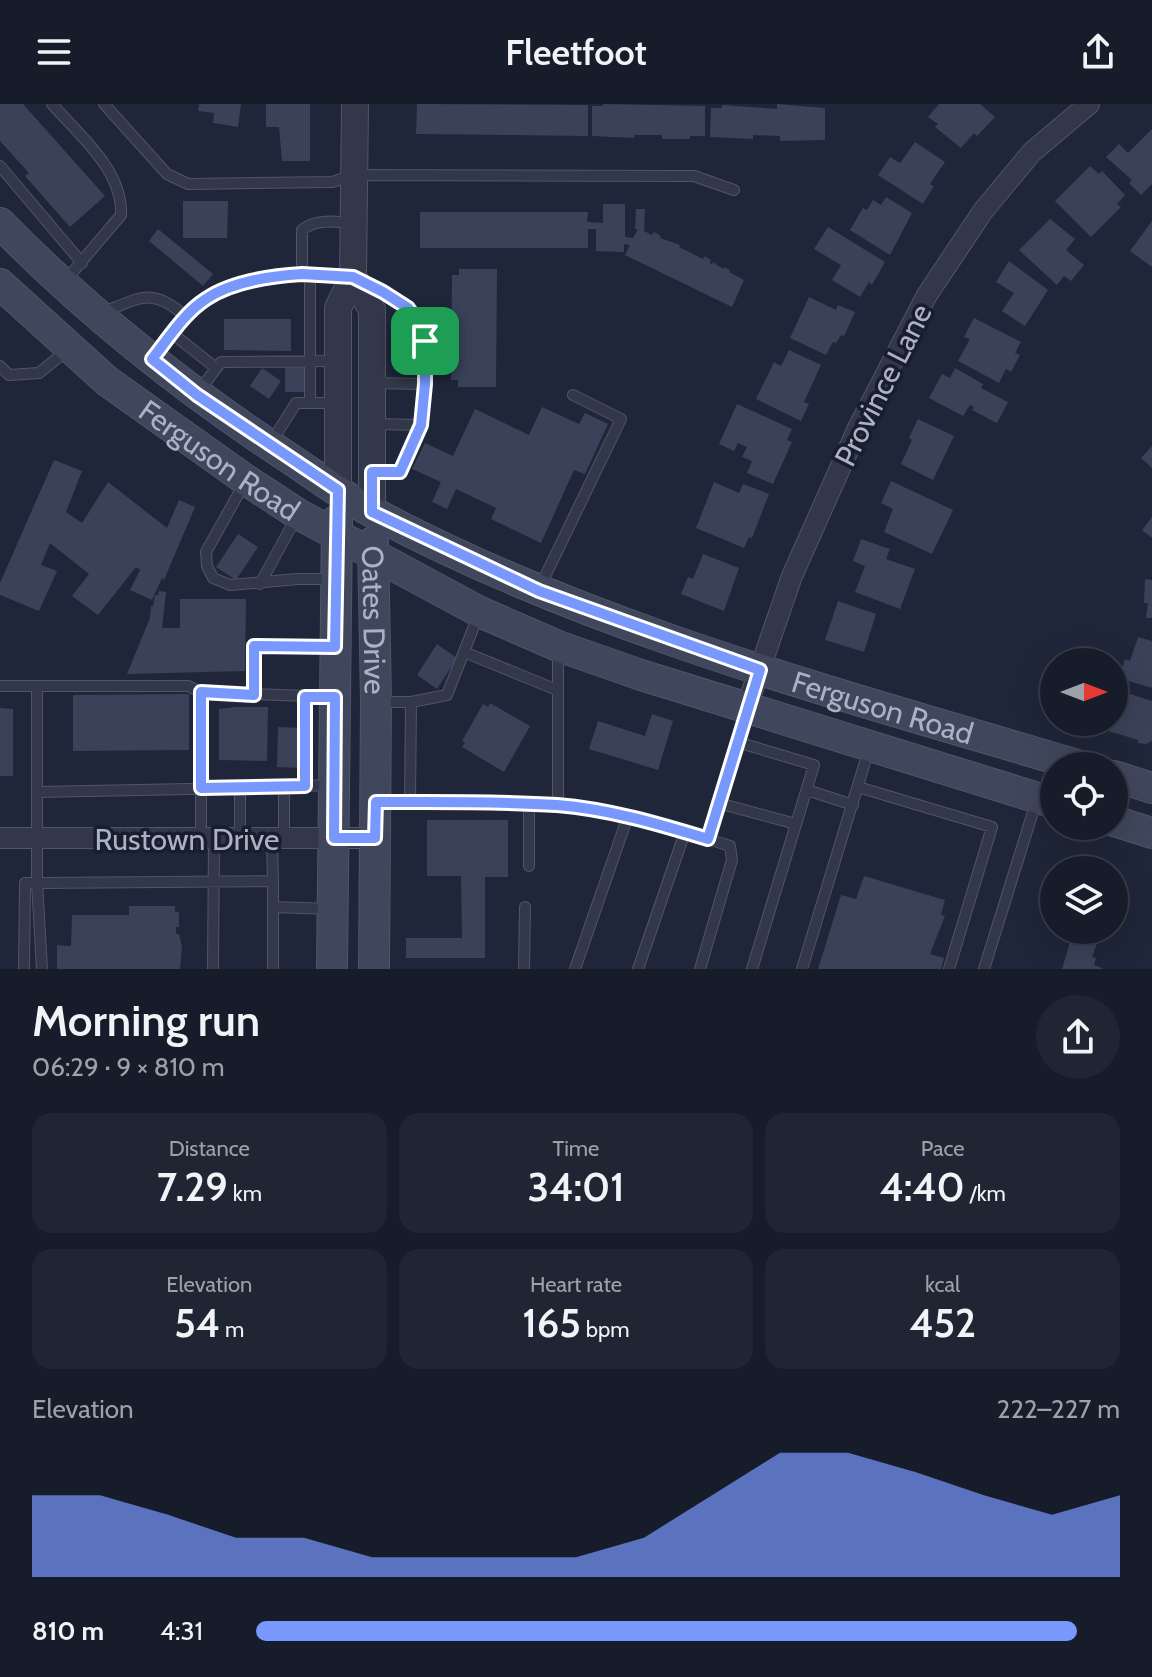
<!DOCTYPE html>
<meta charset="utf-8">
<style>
body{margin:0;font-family:Cabin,sans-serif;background:#202533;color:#f1f3f6;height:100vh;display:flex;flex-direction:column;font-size:30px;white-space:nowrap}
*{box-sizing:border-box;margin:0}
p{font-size:26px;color:#9ea1a9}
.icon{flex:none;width:44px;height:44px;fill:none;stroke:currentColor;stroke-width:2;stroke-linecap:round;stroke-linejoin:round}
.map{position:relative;height:865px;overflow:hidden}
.drawer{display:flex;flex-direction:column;background:#171c2b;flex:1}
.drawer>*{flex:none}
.needle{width:52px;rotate:90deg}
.buttons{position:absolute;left:1040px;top:544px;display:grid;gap:16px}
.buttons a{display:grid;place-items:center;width:88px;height:88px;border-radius:50%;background:#171c2b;box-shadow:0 8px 32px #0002,0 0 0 2px #363a47;font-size:40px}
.pin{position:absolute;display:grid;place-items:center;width:68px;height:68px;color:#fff;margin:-34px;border-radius:16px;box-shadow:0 4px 12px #0006}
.round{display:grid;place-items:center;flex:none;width:84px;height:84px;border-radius:42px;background:#202533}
.summary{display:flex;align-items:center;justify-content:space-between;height:136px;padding:0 32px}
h1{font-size:44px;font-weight:600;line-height:60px}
.figures{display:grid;grid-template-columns:repeat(3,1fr);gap:12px;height:136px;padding:8px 32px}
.figures div{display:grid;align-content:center;border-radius:20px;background:#202533;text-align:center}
.figures b{font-size:40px;font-weight:600}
.figures small{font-size:22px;font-weight:400}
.figures p{font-size:22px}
.chart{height:224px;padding:16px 32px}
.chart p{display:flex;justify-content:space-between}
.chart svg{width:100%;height:144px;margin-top:8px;fill:#7998fe;opacity:.7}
ul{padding:0 32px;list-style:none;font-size:26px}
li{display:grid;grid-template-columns:128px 96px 1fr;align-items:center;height:60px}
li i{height:20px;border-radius:10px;background:#7998fe}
header{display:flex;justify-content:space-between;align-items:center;height:104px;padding:0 32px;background:#171c2b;font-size:36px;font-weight:600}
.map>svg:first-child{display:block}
.building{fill:#3a4259}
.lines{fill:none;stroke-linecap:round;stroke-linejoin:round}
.service-casing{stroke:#505567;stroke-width:12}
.minor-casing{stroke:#505567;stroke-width:22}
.tertiary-casing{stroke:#505567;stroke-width:28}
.secondary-casing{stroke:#505567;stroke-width:32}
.service{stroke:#323849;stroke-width:10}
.minor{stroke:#323849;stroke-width:20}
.tertiary{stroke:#323849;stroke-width:26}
.secondary{stroke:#40465c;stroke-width:30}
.route-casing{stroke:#fff;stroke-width:16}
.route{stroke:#7998fe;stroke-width:10}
.labels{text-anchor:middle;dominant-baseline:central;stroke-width:7;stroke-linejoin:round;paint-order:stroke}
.street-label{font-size:30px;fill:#acb2c6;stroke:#181e2d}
</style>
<header><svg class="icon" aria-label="menu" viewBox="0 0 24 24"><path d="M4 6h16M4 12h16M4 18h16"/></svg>Fleetfoot<svg class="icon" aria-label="share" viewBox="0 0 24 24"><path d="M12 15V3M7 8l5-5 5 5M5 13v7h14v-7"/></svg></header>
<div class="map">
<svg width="1152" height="865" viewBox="0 0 1152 865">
<rect width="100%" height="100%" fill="#1f2639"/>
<!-- building -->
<path class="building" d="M 0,0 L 23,0 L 105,92 L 70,123 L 25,72 L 29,69 L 0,37 Z
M 199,0 L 241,0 L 238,23 L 213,19 L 214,9 L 198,7 Z
M 266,0 L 310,0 L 310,57 L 282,57 L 279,23 L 266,23 Z
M 417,0 L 588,1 L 588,32 L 416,30 Z
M 603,0 L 705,2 L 705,32 L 690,32 L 690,35 L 662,35 L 662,31 L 634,31 L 634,34 L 592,32 L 592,2 L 603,2 Z
M 777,0 L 825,4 L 825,36 L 780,37 L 780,32 L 753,31 L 753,35 L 710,33 L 711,4 L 722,4 L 722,1 L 777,5 Z
M 939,0 L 980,0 L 995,13 L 977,32 L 974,29 L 961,44 L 935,23 L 938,20 L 928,13 Z
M 1152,25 L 1152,80 L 1141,91 L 1129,79 L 1132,76 L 1106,53 L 1119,40 L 1128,49 Z
M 915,38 L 945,58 L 930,80 L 934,82 L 923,100 L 878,71 L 890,53 L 900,59 Z
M 1090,62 L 1099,70 L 1102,67 L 1125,91 L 1117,100 L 1121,103 L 1091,133 L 1055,97 Z
M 886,93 L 912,109 L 890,151 L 850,126 L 863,104 L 867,106 L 873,96 L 881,101 Z
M 183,97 L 228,97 L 227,134 L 183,134 Z
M 603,100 L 625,100 L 625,133 L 633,134 L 638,125 L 635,125 L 636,105 L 645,105 L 644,127 L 652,131 L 654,128 L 661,132 L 660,134 L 680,141 L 679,143 L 703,155 L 704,152 L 711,156 L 710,159 L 712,161 L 713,158 L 723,165 L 724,163 L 730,166 L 729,168 L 744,176 L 732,203 L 625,151 L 630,141 L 624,140 L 624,148 L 596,147 L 596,125 L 588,125 L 588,144 L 420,144 L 420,108 L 588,108 L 587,118 L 603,119 Z
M 1050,115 L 1075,135 L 1066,146 L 1084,161 L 1071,177 L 1064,172 L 1057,181 L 1019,146 Z
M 1152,117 L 1152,163 L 1130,147 Z
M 828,123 L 885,158 L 872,181 L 869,178 L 860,193 L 832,176 L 841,161 L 814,145 Z
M 158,125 L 213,170 L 203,182 L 149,137 Z
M 1009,157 L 1048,186 L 1025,222 L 1002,207 L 1014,189 L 996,178 Z
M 459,165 L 497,165 L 496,283 L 458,283 L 458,276 L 451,276 L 452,171 L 459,171 Z
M 809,193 L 836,206 L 838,201 L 855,208 L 844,232 L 841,231 L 836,239 L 833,238 L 826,251 L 790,234 Z
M 974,214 L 1021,238 L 1015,249 L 1020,251 L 1011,268 L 1006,265 L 999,279 L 958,257 L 970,235 L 964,233 Z
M 224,215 L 291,215 L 291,247 L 224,246 Z
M 789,246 L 821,261 L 804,298 L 809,300 L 801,317 L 756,295 L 774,258 L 781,262 Z
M 262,264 L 281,277 L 269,295 L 250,282 Z
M 285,264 L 305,264 L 304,288 L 285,288 Z
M 955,264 L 983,280 L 981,284 L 1008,298 L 997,319 L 972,306 L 974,303 L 970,301 L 963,312 L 929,294 L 942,270 L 950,274 Z
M 737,300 L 792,325 L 787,336 L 792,338 L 773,380 L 747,369 L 752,357 L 742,353 L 747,343 L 738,339 L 734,347 L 719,340 Z
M 542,303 L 579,320 L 585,309 L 608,320 L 585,370 L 574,366 L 541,439 L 491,415 L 496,404 L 456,385 L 447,405 L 432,398 L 441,378 L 412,365 L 425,339 L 453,352 L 475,305 L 529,331 Z
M 918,315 L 954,332 L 933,376 L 901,360 L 912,336 L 909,334 Z
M 1152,342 L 1152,364 L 1141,354 Z
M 54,356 L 82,367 L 66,408 L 82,419 L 108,378 L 167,424 L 179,396 L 195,403 L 164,476 L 162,474 L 152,496 L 130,486 L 140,466 L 136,463 L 98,511 L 72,492 L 89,470 L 50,439 L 41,461 L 57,467 L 39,507 L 0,491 L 0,479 Z
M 891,377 L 953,406 L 932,450 L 884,428 L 893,405 L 881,399 Z
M 714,378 L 739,389 L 743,380 L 769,390 L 752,434 L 749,433 L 744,444 L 696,424 Z
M 1152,413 L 1152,434 L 1142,426 Z
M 238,430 L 258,443 L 236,476 L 216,463 Z
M 861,435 L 890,445 L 886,455 L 915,465 L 900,505 L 855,488 L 865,462 L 853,457 Z
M 703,450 L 739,464 L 724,507 L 681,490 L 688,473 L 693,475 Z
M 1145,475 L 1152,476 L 1152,514 L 1146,514 L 1148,499 L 1144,499 Z
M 159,487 L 166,488 L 162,524 L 180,524 L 180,495 L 246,495 L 245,567 L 127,570 L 150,514 L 151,502 L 153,502 L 155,491 L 158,491 Z
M 838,497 L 876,510 L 864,548 L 825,536 Z
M 1138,533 L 1152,537 L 1152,584 L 1119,574 L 1125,555 L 1130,557 Z
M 437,540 L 457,554 L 437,585 L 417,571 Z
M 1118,586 L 1152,597 L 1152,637 L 1146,640 L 1138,639 L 1138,636 L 1102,625 L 1104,618 L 1114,618 Z
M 189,590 L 189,646 L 73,647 L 73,591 Z
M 490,599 L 530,622 L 504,668 L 462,643 L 465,639 L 462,637 L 483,600 L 488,603 Z
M 235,603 L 268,603 L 267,657 L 219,656 L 219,605 Z
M 0,604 L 13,605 L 13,672 L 0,672 Z
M 652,610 L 673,617 L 658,666 L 589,645 L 598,617 L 645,632 Z
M 278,623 L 302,624 L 301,664 L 277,663 Z
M 427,716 L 508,716 L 508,773 L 485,773 L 485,854 L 406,854 L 406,834 L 462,834 L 461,772 L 427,772 Z
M 1114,768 L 1123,771 L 1118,785 L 1123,786 L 1117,806 L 1114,806 Z
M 864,772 L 945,796 L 941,811 L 945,812 L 930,850 L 944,854 L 941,865 L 818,865 L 841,791 L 856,795 Z
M 129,802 L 175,802 L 175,808 L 179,808 L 179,823 L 176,823 L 176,830 L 179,830 L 182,843 L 180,865 L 57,865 L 57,841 L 71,842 L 72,811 L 129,811 Z
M 1073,828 L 1098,836 L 1092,853 L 1096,854 L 1094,861 L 1104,865 L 1062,865 Z"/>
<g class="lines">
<!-- service casing -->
<g class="service-casing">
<path id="service" d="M 52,0 C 79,31 123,66 121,111 L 66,176
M 104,0 L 167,70 L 188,80 L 332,78 L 354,71 L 694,72 L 734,86
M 0,62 L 82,159
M 302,170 L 302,126 C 316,114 336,118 353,119
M 310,170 L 310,299
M 365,179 C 421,206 424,219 425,280 L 371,279
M 102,209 C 139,194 153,182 186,213
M 173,230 L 216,264
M 153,254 C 169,234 185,208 206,194 C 248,167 303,170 350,173
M 0,262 L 9,271 L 39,269 L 66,247
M 199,287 L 221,258 L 337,257
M 374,320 L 421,321
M 272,337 L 296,299 L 335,299
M 375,368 L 400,368 L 421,321 L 425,280
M 245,378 L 206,448 L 207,462 L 213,474 L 230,481 L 298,475 L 335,475
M 260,480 L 297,412
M 539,485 L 621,315 L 573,291
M 558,544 L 558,701
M 464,548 L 557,586
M 0,582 L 188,582 L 201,588 L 332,593
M 201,588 L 201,736
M 254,591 L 254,542 L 332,543
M 305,593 L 305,682
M 380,598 L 411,598 L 410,698 L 529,701 L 529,762
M 411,598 L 447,591 L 478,512
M 737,638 L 814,661 L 752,865
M 858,683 L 992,723 L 949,865
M 240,684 L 332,681
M 807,686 L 853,701
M 37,688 L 240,684 L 240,735
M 376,698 L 410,698
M 718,699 L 796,720
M 529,701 C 598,702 665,721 730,742 L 732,756 L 700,865
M 272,735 L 273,777
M 284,735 L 284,684
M 708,735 L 746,607
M 24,865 L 25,779 L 37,779 L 37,582
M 42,865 L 37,779 L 273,777 L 273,803
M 213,865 L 214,735
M 273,865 L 273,803 L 331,805
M 524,865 L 525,803
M 575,865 L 628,712
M 638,865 L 685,728
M 802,865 L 869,645
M 984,865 L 1037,695"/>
</g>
<!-- minor casing -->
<g class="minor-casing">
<path id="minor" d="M 746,605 L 792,472 L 858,324 L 927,191 L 983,107 L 1032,48 L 1089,0
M 0,734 L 375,734"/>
</g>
<!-- tertiary casing -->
<g class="tertiary-casing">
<path id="tertiary" d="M 353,173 L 372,206 L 372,408
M 338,386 L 338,204 L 353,173 L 355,0"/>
</g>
<!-- secondary casing -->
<g class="secondary-casing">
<g id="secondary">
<path id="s1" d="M 0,119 C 86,207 183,284 286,352 C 315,371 343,393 374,409 C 595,527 841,590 1080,662"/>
<path id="s2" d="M 0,180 L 107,277 L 246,376 L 298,410 L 480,508 L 558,542 L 641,571 L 1054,699"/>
<path id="s3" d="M 373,438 L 376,598 L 374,865"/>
<path d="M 1114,672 L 1152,684"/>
<path d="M 1114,717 L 1152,729"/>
<path d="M 332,865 L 337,416"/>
</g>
</g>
<!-- service -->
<use href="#service" class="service"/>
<!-- minor -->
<use href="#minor" class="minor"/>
<!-- tertiary -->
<use href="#tertiary" class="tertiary"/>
<!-- secondary -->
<use href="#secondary" class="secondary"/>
</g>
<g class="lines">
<!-- route casing -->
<g class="route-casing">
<path id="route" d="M 302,170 L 353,173 L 383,188 L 408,204 L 417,217 L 425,237 L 425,280 L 421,321 L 400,368 L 372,368 L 372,408 L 539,487 L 760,566 L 708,735 C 659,720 608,705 557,701 C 497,697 436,698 376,698 L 375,734 L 334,734 L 335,593 L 305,593 L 305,682 L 201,684 L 201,588 L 254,591 L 254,542 L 335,543 L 338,386 L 197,291 L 152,255 C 168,235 184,209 206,195 C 232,177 271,172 302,170 Z"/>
</g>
<!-- route -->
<use href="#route" class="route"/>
</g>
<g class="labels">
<!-- street labels -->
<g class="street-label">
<text transform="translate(883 281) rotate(-63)">Province Lane</text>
<text stroke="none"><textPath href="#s2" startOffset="282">Ferguson Road</textPath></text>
<text stroke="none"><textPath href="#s3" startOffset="78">Oates Drive</textPath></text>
<text stroke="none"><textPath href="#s1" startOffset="1020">Ferguson Road</textPath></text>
<text x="187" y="735">Rustown Drive</text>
</g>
</g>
</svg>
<div class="buttons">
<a><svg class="needle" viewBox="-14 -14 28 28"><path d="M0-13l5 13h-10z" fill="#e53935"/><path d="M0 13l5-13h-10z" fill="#9ea1a9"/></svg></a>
<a><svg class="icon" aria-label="locate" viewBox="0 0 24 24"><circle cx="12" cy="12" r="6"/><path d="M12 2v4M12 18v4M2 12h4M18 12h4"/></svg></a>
<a><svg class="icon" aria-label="layers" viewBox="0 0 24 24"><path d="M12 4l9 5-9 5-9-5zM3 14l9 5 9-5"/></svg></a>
</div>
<div class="pin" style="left:425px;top:237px;background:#1e9e55"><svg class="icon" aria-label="arrive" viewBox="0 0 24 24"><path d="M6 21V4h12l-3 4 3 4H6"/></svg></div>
</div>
<section class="drawer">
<div class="summary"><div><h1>Morning run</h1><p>06:29 · 9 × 810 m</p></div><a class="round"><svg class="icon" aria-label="share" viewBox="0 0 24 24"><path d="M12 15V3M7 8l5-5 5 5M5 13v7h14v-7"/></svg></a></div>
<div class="figures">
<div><p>Distance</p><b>7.29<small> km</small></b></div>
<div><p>Time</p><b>34:01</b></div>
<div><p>Pace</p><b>4:40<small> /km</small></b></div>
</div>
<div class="figures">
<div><p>Elevation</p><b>54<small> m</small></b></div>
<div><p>Heart rate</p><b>165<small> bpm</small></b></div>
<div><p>kcal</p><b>452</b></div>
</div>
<div class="chart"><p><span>Elevation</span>222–227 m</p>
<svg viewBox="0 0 160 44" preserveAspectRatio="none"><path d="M0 44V19L10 19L20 25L30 32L40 32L50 38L60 38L70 38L80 38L90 32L100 19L110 6L120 6L130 12L140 19L150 25L160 19V44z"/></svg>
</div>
<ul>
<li><b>810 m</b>4:31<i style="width:95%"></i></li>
</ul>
</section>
